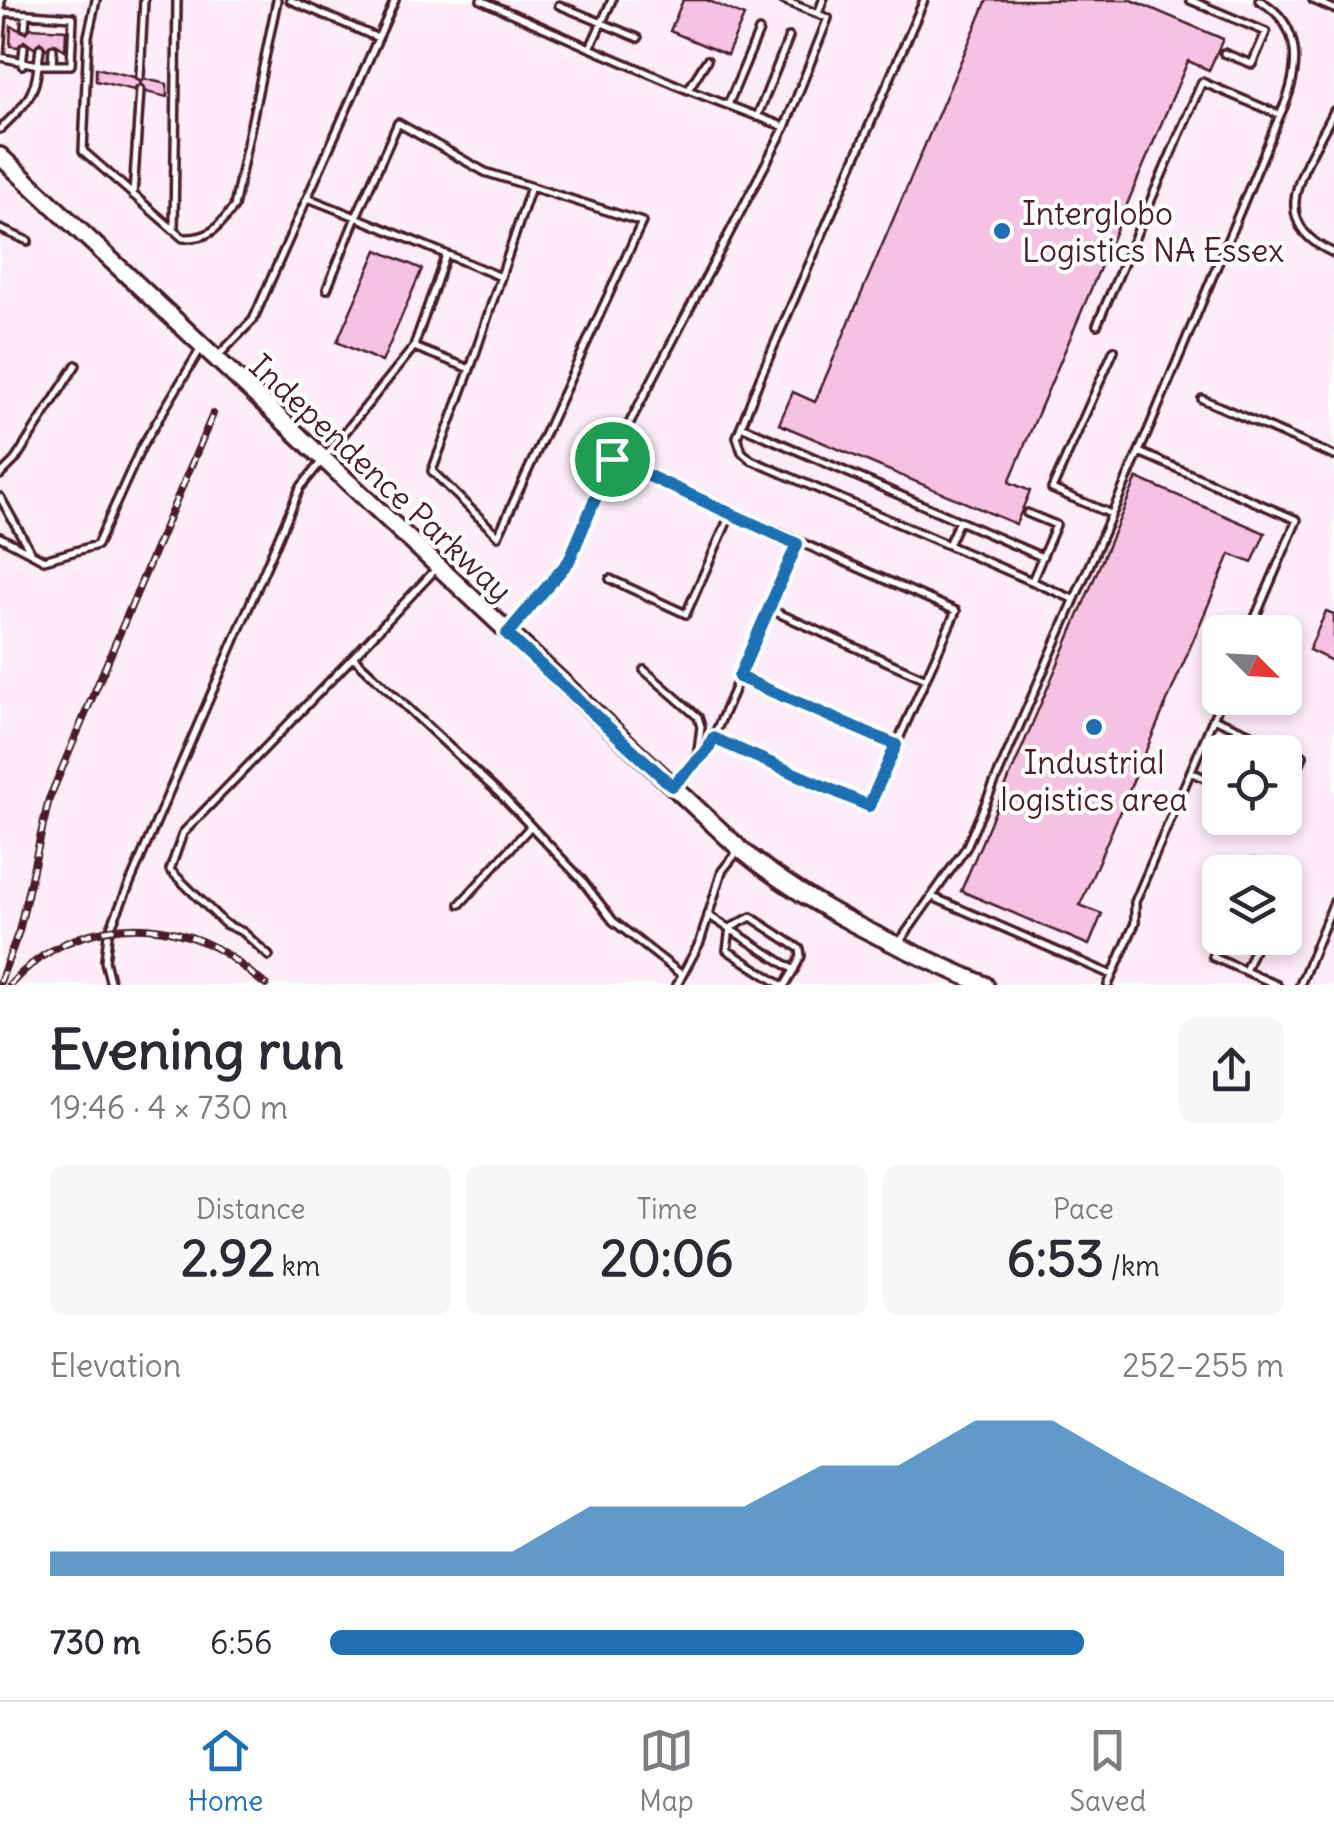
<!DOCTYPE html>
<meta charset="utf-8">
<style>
body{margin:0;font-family:Delius,sans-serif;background:#f7f7f7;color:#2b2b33;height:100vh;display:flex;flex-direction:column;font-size:38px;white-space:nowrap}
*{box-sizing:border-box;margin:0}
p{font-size:32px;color:#7c7c81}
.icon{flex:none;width:55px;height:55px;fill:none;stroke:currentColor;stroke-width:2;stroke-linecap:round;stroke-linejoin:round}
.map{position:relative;height:985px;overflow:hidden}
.side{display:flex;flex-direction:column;background:#fff;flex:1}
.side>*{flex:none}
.needle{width:65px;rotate:114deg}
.fabs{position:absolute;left:1202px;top:615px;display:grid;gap:20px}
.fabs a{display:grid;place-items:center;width:100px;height:100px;border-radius:15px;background:#fff;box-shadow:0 5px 15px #0003;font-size:50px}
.pin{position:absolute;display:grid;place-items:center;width:85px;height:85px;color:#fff;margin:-42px;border:5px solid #fff;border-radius:50%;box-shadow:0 2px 10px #0007}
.round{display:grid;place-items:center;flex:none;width:105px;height:105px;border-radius:15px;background:#f7f7f7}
.summary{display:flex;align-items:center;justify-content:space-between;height:170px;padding:0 50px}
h1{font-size:55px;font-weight:800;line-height:75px}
.figures{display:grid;grid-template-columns:repeat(3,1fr);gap:15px;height:170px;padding:10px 50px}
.figures div{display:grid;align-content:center;border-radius:15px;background:#f7f7f7;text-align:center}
.figures b{font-size:50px;font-weight:800}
.figures small{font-size:28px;font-weight:400}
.figures p{font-size:28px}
.chart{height:280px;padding:20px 50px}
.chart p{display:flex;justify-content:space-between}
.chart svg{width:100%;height:180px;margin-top:10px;fill:#1f6fb2;opacity:.7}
ul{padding:0 50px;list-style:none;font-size:32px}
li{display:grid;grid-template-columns:160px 120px 1fr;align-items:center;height:75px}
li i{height:25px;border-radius:12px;background:#1f6fb2}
.tab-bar{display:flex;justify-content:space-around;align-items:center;height:140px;border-top:2px solid #e1e1e2;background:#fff;font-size:28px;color:#7c7c81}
.tab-bar a{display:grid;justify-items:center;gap:5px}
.tab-bar .on{color:#1f6fb2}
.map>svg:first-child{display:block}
.built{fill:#fcedf6;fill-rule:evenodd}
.building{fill:#f5c3e2;stroke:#4a1f2b;stroke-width:2.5}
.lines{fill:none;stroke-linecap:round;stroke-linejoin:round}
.service-casing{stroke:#4a1f2b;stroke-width:12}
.secondary-casing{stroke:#4a1f2b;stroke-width:22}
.service{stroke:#fff;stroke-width:5}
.secondary{stroke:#fff;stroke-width:15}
.rail-casing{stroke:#4a1f2b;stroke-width:8}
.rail{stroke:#fff;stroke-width:4;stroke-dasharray:11;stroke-linecap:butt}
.route-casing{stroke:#fff;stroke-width:20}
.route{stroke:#1f6fb2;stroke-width:12}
.poi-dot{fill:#1f6fb2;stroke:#fff;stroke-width:4}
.labels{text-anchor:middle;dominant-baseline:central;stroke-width:8;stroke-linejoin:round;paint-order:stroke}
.poi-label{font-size:32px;fill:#4a1f2b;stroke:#fff;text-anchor:start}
.street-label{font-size:32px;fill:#4a1f2b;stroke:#fff}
</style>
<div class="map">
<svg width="1334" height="985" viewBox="0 0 1334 985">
<rect width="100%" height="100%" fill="#fff"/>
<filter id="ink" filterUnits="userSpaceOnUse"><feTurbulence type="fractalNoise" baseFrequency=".01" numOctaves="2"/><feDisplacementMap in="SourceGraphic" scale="20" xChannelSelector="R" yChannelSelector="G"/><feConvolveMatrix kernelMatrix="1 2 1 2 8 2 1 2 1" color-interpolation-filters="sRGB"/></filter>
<g filter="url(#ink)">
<!-- built -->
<path class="built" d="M 0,0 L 1334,0 L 1334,985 L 0,985 ZM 1220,632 L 1285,632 L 1285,698 L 1220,698 ZM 1220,752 L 1285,752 L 1285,818 L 1220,818 ZM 1220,872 L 1285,872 L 1285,938 L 1220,938 Z"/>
<!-- building -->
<path class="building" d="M 683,0 L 707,0 L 744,16 L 727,55 L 670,31 Z
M 987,0 L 1132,0 L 1223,39 L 1209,70 L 1188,61 L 1009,482 L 1030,491 L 1016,524 L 779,424 L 793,392 L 815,402 Z
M 11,26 L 26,33 L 31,28 L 66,30 L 65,50 L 54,43 L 46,49 L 40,42 L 34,48 L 24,41 L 18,47 L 10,46 Z
M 96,68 L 134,77 L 139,82 L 145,79 L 167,84 L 167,97 L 146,92 L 141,84 L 134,90 L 96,81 Z
M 377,250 L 422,269 L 382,362 L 337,342 Z
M 1137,478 L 1265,533 L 1252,563 L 1230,554 L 1080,905 L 1102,914 L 1089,945 L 961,891 Z
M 1326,611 L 1334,614 L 1334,662 L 1309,650 Z"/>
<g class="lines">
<!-- service casing -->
<g class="service-casing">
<path id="service" d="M 1,0 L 0,12 L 73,17 L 71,65 L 38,65 L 40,48
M 96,0 L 88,36 L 83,151 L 183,238 C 210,239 218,228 234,207 L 277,0
M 290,0 L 378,38
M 481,0 L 590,48 L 612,0
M 924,0 L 760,378 L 737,437 L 742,452 L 751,460 L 1073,599
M 1190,0 L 1266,32 L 1252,64 L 1224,53
M 1313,0 L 1334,9
M 559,5 L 638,38
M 818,14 L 823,0
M 25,27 L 26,14
M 590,48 L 688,90 L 707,60
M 0,55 L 3,12
M 0,57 L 38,65 C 36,96 22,108 0,129
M 22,65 L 24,47
M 52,65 L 53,49
M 140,76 L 144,0
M 688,90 L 785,127
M 728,105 L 759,31
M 1334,111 C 1309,163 1260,221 1334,253
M 757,117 L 789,37
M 133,195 L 140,90
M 0,229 L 28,241
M 174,230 L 177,0
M 327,289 L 356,217 L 501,277
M 1097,325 L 1202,82 L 1280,115 C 1300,73 1305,26 1259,0
M 414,346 L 446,255
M 217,357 L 253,320 L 395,0
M 470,369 L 531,187
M 1202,399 L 1334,456
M 741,426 L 1042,557
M 1139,452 L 1297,520 L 1249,632
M 612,459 L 956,611 L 869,806 L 713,738
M 0,475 L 15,460 L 76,365
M 0,497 L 30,551
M 1027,513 L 1056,525 L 1032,581
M 1111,514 L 1052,489 L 1114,350
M 0,537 L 44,560 L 97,545 L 141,448 L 200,350
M 948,545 L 959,521
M 435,570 L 353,657 L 505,799 L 581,879 L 613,921 L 682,975
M 610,579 L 686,614 L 731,513
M 769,609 L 926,679
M 509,632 L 569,561 L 628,426 L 785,127 L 828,18 L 783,0
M 644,670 L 698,717 L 701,727 L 697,758
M 739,677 L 896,745
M 1213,718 L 1303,756 L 1285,796
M 1191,772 L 1220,785
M 674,784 L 708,750 L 797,544
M 1250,872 L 1254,863 L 1275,872
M 933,897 L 1112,975
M 460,904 L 530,827
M 708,915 L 794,970 L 785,985
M 1222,938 L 1213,957 L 1277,985
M 898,944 L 966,848 L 1148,431 L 1280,115
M 269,956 L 243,932 L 225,924 L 170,870 L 183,833 L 353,657
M 1245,971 L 1259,938
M 111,985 L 105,961 L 108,934 L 300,488 L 414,347 L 470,369 L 432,471 L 498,536 L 642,222 L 485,172 L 398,123 L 356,217 L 308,198
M 677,985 L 700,942 L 722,871 L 738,851
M 781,985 L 727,950 L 730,928 L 751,917 L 800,949 L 801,956 L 794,970
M 1108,985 L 1135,923 L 1135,902 L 1222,698
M 1300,985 L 1334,902"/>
</g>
<!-- secondary casing -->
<g class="secondary-casing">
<path id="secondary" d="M 0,156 L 740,849 C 814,910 898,947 985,985"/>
</g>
<!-- service -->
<use href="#service" class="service"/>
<!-- secondary -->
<use href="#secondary" class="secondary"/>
<!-- rail casing -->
<g class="rail-casing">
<path id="rail" d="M 0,982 L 19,931 L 49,799 L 213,414
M 10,985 C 61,926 147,911 216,948 C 234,958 250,973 266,985"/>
</g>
<!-- rail -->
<use href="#rail" class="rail"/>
</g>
</g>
<g class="lines" filter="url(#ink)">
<!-- route casing -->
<g class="route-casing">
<path id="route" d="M 612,459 L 797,544 L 739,677 L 896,745 L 869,806 L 713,738 L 708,750 L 672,786 L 507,634 L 569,561 Z"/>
</g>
<!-- route -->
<use href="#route" class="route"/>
</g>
<!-- markers -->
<g class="poi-dot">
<circle cx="1002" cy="231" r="10"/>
<circle cx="1094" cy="727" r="10"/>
</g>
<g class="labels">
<!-- poi labels -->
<g class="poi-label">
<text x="1022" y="213">Interglobo<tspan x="1022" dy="37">Logistics NA Essex</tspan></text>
<text x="1094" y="762" text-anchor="middle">Industrial<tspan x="1094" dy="37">logistics area</tspan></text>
</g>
<!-- street labels -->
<g class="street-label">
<text transform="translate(381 478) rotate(43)">Independence Parkway</text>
</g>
</g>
</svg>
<div class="fabs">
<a><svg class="needle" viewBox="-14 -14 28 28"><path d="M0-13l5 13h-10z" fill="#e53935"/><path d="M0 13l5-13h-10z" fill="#7c7c81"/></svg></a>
<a><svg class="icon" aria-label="locate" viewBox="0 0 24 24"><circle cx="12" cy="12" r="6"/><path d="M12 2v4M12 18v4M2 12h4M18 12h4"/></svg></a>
<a><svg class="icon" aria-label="layers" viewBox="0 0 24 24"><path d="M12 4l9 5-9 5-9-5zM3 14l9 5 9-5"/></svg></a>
</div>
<div class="pin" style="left:612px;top:459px;background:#1e9e55"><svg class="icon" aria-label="arrive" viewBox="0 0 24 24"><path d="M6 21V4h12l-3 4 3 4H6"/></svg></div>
</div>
<section class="side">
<div class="summary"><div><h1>Evening run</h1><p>19:46 · 4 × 730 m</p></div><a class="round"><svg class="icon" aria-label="share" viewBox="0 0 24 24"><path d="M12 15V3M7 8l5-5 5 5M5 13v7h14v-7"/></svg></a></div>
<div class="figures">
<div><p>Distance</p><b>2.92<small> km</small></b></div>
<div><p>Time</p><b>20:06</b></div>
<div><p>Pace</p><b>6:53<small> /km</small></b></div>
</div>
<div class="chart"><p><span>Elevation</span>252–255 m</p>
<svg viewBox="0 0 160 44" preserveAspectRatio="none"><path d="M0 44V38L10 38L20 38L30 38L40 38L50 38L60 38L70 27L80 27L90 27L100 17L110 17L120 6L130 6L140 17L150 27L160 38V44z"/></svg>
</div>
<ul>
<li><b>730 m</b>6:56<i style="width:79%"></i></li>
</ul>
</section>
<nav class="tab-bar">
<a class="on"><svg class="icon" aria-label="home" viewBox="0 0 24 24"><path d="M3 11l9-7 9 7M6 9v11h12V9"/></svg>Home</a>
<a><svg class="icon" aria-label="map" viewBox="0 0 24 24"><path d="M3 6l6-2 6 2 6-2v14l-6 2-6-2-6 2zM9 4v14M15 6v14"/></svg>Map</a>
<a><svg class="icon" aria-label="saved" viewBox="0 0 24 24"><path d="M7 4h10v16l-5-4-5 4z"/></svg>Saved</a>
</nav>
